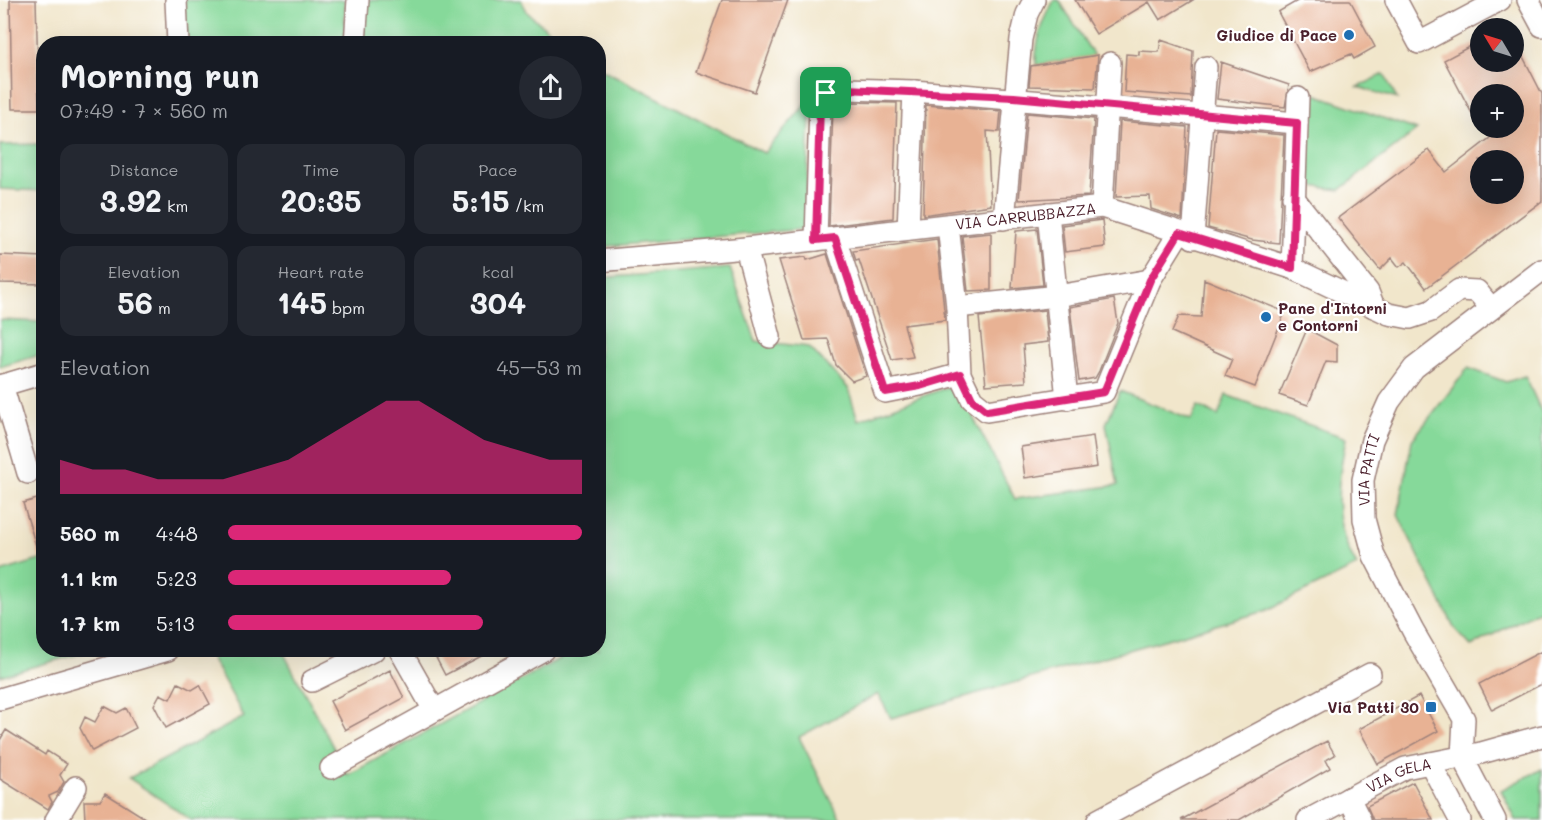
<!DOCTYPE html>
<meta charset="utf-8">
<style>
body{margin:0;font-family:Mali,sans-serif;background:#242831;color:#f1f3f6;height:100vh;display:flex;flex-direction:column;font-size:22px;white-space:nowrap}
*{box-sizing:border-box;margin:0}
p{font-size:20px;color:#9ea1a6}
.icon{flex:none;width:33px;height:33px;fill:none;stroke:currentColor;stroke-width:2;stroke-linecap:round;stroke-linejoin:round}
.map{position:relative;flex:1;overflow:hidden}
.side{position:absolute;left:36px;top:36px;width:570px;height:621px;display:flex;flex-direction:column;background:#171b24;border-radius:24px;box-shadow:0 6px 24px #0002}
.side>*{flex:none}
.needle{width:39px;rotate:308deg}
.buttons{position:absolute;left:1470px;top:18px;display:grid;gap:12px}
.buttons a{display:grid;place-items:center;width:54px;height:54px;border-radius:50%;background:#171b24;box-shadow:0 6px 24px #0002;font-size:30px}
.pin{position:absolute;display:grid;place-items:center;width:51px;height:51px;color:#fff;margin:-26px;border-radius:12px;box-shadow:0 3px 9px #0006}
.round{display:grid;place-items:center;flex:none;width:63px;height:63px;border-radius:32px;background:#242831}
.headline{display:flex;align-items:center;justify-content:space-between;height:102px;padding:0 24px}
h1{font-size:33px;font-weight:700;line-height:45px}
.metrics{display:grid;grid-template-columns:repeat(3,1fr);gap:9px;height:102px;padding:6px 24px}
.metrics div{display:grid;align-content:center;border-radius:15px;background:#242831;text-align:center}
.metrics b{font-size:30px;font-weight:700}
.metrics small{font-size:16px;font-weight:400}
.metrics p{font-size:16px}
.chart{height:168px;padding:12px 24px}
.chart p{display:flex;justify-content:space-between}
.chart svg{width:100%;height:108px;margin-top:6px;fill:#db2777;opacity:.7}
ul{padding:0 24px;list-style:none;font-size:20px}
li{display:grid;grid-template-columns:96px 72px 1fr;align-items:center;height:45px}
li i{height:15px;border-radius:8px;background:#db2777}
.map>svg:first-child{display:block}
.green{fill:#86d99a;stroke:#687c62;stroke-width:1.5}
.building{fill:#e8b294;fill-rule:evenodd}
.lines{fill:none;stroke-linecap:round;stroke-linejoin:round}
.minor-casing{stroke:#9e827b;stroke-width:24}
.minor{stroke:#fff;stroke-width:21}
.route-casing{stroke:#fff;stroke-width:12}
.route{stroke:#db2777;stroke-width:8}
.poi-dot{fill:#1f6fb2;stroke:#fff;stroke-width:2}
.labels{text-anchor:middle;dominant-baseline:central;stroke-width:4.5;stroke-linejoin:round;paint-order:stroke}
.poi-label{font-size:15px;font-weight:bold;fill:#4a1f2b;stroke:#fff;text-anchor:end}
.street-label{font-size:15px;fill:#4a1f2b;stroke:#fff}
</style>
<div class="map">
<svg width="1542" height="820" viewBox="0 0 1542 820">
<rect width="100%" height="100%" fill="#fff"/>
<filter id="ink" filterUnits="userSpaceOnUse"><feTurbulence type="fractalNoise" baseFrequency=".0167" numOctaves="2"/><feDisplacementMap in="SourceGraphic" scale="12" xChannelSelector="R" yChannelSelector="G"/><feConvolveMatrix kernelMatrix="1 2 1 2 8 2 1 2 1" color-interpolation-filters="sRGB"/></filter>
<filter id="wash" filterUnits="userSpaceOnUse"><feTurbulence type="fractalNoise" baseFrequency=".008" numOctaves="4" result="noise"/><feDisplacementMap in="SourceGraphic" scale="24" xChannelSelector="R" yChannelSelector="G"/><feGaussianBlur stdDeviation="1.35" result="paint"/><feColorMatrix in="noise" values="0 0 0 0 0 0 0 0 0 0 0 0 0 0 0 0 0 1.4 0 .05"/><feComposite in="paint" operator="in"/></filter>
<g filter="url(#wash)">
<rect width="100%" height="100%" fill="#f1e6cb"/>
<!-- green -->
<path class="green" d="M 183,0 L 345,0 L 345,43 L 186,43 Z
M 365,0 L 521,0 L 528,13 L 563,43 L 361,44 Z
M 1054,0 L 1059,0 L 1094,56 L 1036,65 C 1035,40 1043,22 1054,0 Z
M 598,67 L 764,153 L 811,98 L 805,229 L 599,247 Z
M 1384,74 L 1397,99 L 1358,87 Z
M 1312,93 L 1417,130 L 1340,190 L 1305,185 Z
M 43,144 L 43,191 L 0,189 L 0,145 Z
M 730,268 L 756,341 L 809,347 L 848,388 L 858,420 L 956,384 L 1015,499 L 1118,485 L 1106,424 L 1120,391 L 1191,420 L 1198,406 L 1218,416 L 1226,395 L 1346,438 C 1337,487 1331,522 1357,566 L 1265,611 L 891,718 L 878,694 L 799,737 L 841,820 L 191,820 L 129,778 L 244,717 L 207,650 L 282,650 L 348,775 L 561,658 L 556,650 L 598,650 L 599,278 Z
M 0,320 L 43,322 L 43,354 L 0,367 Z
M 1468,368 L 1506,382 L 1525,376 L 1542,413 L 1542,609 L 1471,646 L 1455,629 L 1398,515 L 1412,440 Z
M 43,559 L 44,650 L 93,650 L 0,676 L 0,572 Z
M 1542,769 L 1542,820 L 1516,820 L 1501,790 Z"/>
<g id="blocks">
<!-- building -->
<path class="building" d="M 10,0 L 36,0 L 39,109 L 12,109 Z
M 722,0 L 788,0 L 755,92 L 696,72 Z
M 1075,0 L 1193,0 L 1160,20 L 1149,2 L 1096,34 Z
M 1299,0 L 1350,0 L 1375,47 L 1354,59 L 1351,54 L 1310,72 L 1278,12 Z
M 1514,39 L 1542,94 L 1542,201 L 1426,288 L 1406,262 L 1399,267 L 1392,258 L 1380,270 L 1338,218 L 1429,150 L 1446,172 L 1491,137 L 1485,128 L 1514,128 L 1514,94 L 1480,94 L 1480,129 L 1444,60 L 1480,41 L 1480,62 L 1514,62 ZM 1480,160 L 1514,160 L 1514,194 L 1505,194 L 1495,201 L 1489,194 L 1480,194 Z
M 1161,40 L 1193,51 L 1191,97 L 1124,92 L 1126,54 L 1139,55 L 1139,51 L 1159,52 Z
M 1098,55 L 1095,88 L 1029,86 L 1031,66 Z
M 1221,62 L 1289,85 L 1285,107 L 1217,99 Z
M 847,102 L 897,103 L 893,218 L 829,226 L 833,107 L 834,104 Z
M 926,105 L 1001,111 L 999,132 L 987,131 L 991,205 L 923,215 Z
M 1027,113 L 1094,119 L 1089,196 L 1019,200 Z
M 1120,121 L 1187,127 L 1182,219 L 1151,209 L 1150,196 L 1116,197 Z
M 1216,129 L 1284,135 L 1279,243 L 1252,240 L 1208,228 Z
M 1102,220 L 1105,247 L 1065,252 L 1062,225 Z
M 1037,229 L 1043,285 L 1012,288 L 1016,231 Z
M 991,233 L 991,290 L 968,291 L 962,236 Z
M 937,239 L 945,320 L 904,325 L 913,357 L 892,360 L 859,260 L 856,261 L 853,251 Z
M 827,254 L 866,376 L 852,381 L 836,365 L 828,339 L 804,340 L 779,260 L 806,257 L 807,260 Z
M 0,255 L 44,257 L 44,284 L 0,283 Z
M 1204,279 L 1285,312 L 1255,387 L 1225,376 L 1232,359 L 1172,332 L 1179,316 L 1201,317 Z
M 1114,299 L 1118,323 L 1099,371 L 1095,378 L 1079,381 L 1070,307 Z
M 1045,310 L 1048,342 L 1023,345 L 1026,382 L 986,385 L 979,317 Z
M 1307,329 L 1337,345 L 1337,362 L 1326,361 L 1308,405 L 1279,395 Z
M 1093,436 L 1097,467 L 1025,478 L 1021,447 Z
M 44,497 L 44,558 L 40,559 L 23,503 Z
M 432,650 L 493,650 L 445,675 Z
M 1542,651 L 1542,684 L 1492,710 L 1479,684 Z
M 390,670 L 404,698 L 345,730 L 330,701 Z
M 178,683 L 192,690 L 200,685 L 210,704 L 166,728 L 154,705 L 160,694 L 170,699 Z
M 1419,696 L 1438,731 L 1378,764 L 1359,729 Z
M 104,706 L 117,713 L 126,708 L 136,728 L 92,751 L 80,728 L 85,717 L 95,722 Z
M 6,730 L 45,755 L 47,751 L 67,764 L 60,775 L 64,782 L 58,792 L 49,796 L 52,802 L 48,809 L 0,779 L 0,740 Z
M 1327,741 L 1335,755 L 1326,760 L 1330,768 L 1239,820 L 1181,820 Z
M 1413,782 L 1433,820 L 1373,820 L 1367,806 Z
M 105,793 L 148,820 L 85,820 L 84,801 L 100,801 Z"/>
</g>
</g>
<g filter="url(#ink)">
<use href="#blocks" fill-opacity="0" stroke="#9e827b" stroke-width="1.5"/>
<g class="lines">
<!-- minor casing -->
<g class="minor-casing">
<g id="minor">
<path d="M 176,0 L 178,44"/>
<path d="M 1396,0 L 1419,43 L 1500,0"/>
<path d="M 1528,0 L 1542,26"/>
<path d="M 355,44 L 358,0"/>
<path d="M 1293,197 L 1368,292 L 1374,307"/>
<path d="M 1102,207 L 1110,63"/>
<path d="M 1048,213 L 1067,399"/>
<path d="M 1004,219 L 1021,39 L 1027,14 L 1034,0"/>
<path d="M 948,225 L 957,307 L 960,374 L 972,399 L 987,411 L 1104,392 L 1150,280 L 1179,233"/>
<path d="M 908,229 L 914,91"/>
<path d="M 835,238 L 885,392 L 920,385 L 960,374"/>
<path d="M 1193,238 L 1206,67"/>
<path d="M 816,240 L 820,104 L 826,93 L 846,89 L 914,91 L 1297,123"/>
<path d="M 746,248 L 770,337"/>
<path id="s1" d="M 598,261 L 746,248 L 1102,207 L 1292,268 L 1389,314 L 1410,318 L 1431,311 L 1459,290 L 1477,291 L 1491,308"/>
<path d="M 1292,268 L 1298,98"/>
<path d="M 957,307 L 1057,296 L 1150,280"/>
<path d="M 2,385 L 28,473"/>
<path d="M 0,386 L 44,373"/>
<path d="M 400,650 L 434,710"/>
<path d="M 312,681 L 374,650"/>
<path d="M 0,699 L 168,650"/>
<path id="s2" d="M 1462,757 L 1464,719 L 1413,631 L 1374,556 L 1364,519 L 1363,480 L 1372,440 L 1389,402 L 1414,368 L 1542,270"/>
<path d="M 1462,757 L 1495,820"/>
<path d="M 1430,763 L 1460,820"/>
<path d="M 331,768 L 543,650"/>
<path d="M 1349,798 L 1360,820"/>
<path d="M 56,820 L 76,787"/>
<path d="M 1098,820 L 1370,674"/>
<path id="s3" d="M 1308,820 L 1405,768 L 1481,753 L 1542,736"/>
</g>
</g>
<!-- minor -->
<use href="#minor" class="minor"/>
</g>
</g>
<g class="lines" filter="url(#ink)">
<!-- route casing -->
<g class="route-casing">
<path id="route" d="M 846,89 L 1014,97 L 1297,123 L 1292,268 L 1179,233 L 1150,280 L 1104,392 L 987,411 L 972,399 L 960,374 L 920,386 L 885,392 L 835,238 L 816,240 L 820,104 L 826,93 Z"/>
</g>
<!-- route -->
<use href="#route" class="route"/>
</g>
<!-- markers -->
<g class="poi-dot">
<circle cx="1349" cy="35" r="6"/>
<circle cx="1266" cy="317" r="6"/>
<rect x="1425" y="701" width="12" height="12" rx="3"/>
</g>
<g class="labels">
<!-- poi labels -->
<g class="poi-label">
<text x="1337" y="35">Giudice di Pace</text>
<text x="1278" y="308" text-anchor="start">Pane d'Intorni<tspan x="1278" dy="17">e Contorni</tspan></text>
<text x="1419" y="707">Via Patti 30</text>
</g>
<!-- street labels -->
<g class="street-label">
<text stroke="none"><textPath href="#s1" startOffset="430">VIA CARRUBBAZZA</textPath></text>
<text stroke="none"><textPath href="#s2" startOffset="312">VIA PATTI</textPath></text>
<text stroke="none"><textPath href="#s3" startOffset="102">VIA GELA</textPath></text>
</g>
</g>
</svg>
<div class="buttons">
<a><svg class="needle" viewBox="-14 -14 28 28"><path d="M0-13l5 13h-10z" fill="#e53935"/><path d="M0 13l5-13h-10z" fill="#9ea1a6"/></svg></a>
<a>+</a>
<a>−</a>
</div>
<div class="pin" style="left:826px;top:93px;background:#1e9e55"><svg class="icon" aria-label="arrive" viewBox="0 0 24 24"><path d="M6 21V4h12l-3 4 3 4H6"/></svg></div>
<section class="side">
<div class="headline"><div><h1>Morning run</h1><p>07:49 · 7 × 560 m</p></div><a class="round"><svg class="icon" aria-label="share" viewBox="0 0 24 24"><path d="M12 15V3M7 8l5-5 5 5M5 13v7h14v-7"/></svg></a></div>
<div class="metrics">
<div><p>Distance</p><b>3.92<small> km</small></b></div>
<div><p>Time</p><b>20:35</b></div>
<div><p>Pace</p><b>5:15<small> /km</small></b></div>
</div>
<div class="metrics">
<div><p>Elevation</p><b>56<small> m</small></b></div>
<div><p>Heart rate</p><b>145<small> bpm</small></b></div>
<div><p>kcal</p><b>304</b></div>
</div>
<div class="chart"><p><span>Elevation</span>45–53 m</p>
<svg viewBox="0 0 160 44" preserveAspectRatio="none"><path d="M0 44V30L10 34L20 34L30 38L40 38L50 38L60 34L70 30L80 22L90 14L100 6L110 6L120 14L130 22L140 26L150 30L160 30V44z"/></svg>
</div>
<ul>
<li><b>560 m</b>4:48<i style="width:100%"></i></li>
<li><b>1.1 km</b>5:23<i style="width:63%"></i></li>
<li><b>1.7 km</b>5:13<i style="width:72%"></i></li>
</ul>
</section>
</div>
